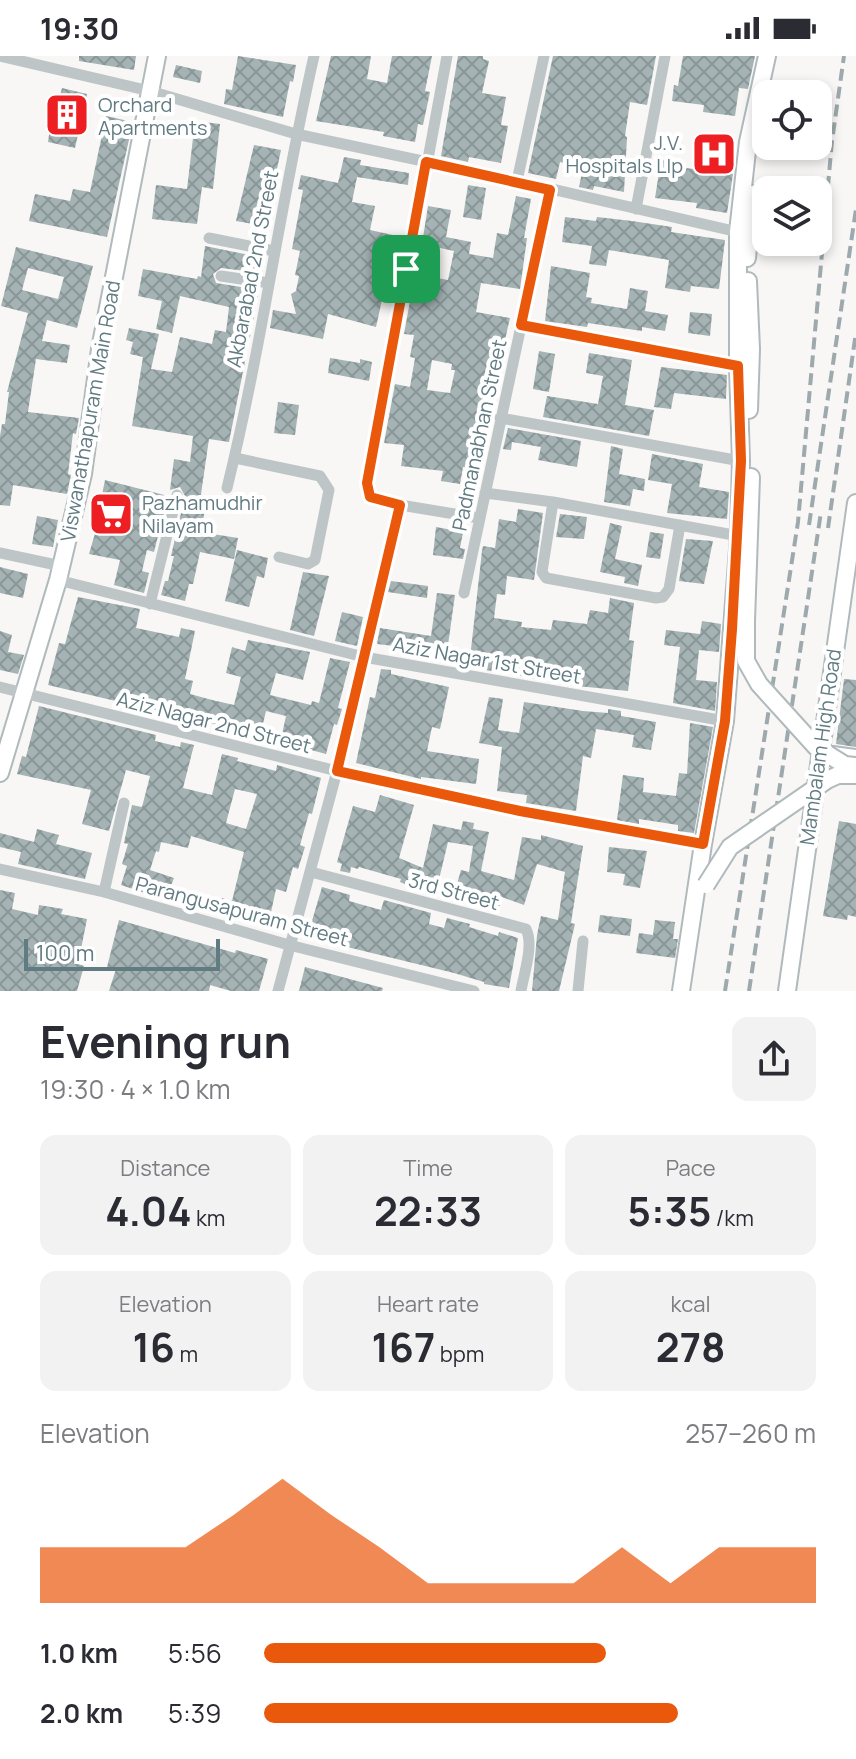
<!DOCTYPE html>
<meta charset="utf-8">
<style>
body{margin:0;font-family:Manrope,sans-serif;background:#f2f2f3;color:#2b2b33;height:100vh;display:flex;flex-direction:column;font-size:30px;white-space:nowrap}
*{box-sizing:border-box;margin:0}
p{font-size:26px;color:#7c7c81}
.icon{flex:none;width:44px;height:44px;fill:none;stroke:currentColor;stroke-width:2;stroke-linecap:round;stroke-linejoin:round}
.map{position:relative;height:935px;overflow:hidden}
.details{display:flex;flex-direction:column;background:#fff;flex:1}
.details>*{flex:none}
.fabs{position:absolute;left:752px;top:24px;display:grid;gap:16px}
.fabs a{display:grid;place-items:center;width:80px;height:80px;border-radius:16px;background:#fff;box-shadow:0 4px 12px #0003;font-size:40px}
.scale{position:absolute;left:24px;bottom:20px;width:196px;box-sizing:border-box;padding-left:8px;border:4px solid #617b82;border-top:0;font-size:22px;line-height:28px;white-space:nowrap;color:#617b82;-webkit-text-stroke:6px #fff;paint-order:stroke}
.pin{position:absolute;display:grid;place-items:center;width:68px;height:68px;color:#fff;margin:-34px;border-radius:16px;box-shadow:0 4px 12px #0006}
.round{display:grid;place-items:center;flex:none;width:84px;height:84px;border-radius:16px;background:#f2f2f3}
.headline{display:flex;align-items:center;justify-content:space-between;height:136px;padding:0 40px}
h1{font-size:44px;font-weight:700;line-height:60px}
.stats{display:grid;grid-template-columns:repeat(3,1fr);gap:12px;height:136px;padding:8px 40px}
.stats div{display:grid;align-content:center;border-radius:16px;background:#f2f2f3;text-align:center}
.stats b{font-size:40px;font-weight:700}
.stats small{font-size:22px;font-weight:400}
.stats p{font-size:22px}
.chart{height:224px;padding:16px 40px}
.chart p{display:flex;justify-content:space-between}
.chart svg{width:100%;height:144px;margin-top:8px;fill:#ea580c;opacity:.7}
ul{padding:0 40px;list-style:none;font-size:26px}
li{display:grid;grid-template-columns:128px 96px 1fr;align-items:center;height:60px}
li i{height:20px;border-radius:10px;background:#ea580c}
.status{display:flex;justify-content:space-between;align-items:center;height:56px;padding:0 40px;background:#fff;direction:ltr}
.status svg{height:22px;fill:currentColor}
.map>svg:first-child{display:block}
.building{fill:url(#building-cross-hatch);fill-rule:evenodd}
.lines{fill:none;stroke-linecap:round;stroke-linejoin:round}
.secondary-casing{stroke:#b0babc;stroke-width:20}
.street{stroke:#bec5c7;stroke-width:11}
.secondary{stroke:#fff;stroke-width:16}
.rail{stroke:#9da9ac;stroke-width:4;stroke-dasharray:12 6;stroke-linecap:butt}
.secondary-bridge-casing{stroke:#b0babc;stroke-width:20;stroke-linecap:butt}
.secondary-bridge{stroke:#fff;stroke-width:16}
.route-casing{stroke:#fff;stroke-width:16}
.route{stroke:#ea580c;stroke-width:10}
.labels{text-anchor:middle;dominant-baseline:central;stroke-width:8;stroke-linejoin:round;paint-order:stroke}
.poi-label{font-size:20px;fill:#617b82;stroke:#fff;text-anchor:start}
.street-label{font-size:20px;fill:#617b82;stroke:#fff}
</style>
<div class="status"><b>19:30</b><svg viewBox="0 0 49 12"><path d="M0 12V9h3v3zM5 12V6h3v6zM10 12V3h3v9zM15 12V0h3v12zM26 1h20v11H26zM47 4h2v5h-2z"/></svg></div>
<div class="map">
<svg width="856" height="935" viewBox="0 0 856 935">
<defs>
<pattern id="building-cross-hatch" width="8" height="8" patternUnits="userSpaceOnUse" patternTransform="scale(2)"><rect width="8" height="8" fill="#a5b3b5"/><path d="M0 0l8 8M0 8l8-8" fill="none" stroke="#8a9799"/></pattern>
</defs>
<rect width="100%" height="100%" fill="#f8f7f5"/>
<!-- building -->
<path class="building" d="M 79,0 L 136,0 L 134,14 L 79,5 Z
M 238,0 L 296,9 L 293,26 L 290,25 L 283,61 L 224,48 L 226,33 L 232,34 Z
M 331,0 L 371,0 L 367,23 L 387,27 L 392,0 L 432,0 L 425,35 L 430,36 L 423,69 L 418,68 L 415,86 L 383,80 L 384,76 L 316,65 Z
M 458,0 L 483,0 L 483,3 L 489,5 L 482,37 L 506,41 L 501,69 L 508,70 L 501,107 L 469,101 L 468,106 L 441,100 Z
M 553,0 L 656,0 L 647,49 L 630,46 L 625,80 L 627,81 L 624,136 L 594,130 L 593,134 L 579,131 L 583,112 L 560,106 L 556,123 L 528,117 Z
M 683,0 L 755,0 L 748,33 L 739,32 L 735,60 L 703,56 L 704,49 L 672,45 L 674,29 L 678,30 Z
M 176,9 L 202,15 L 200,27 L 173,21 Z
M 62,32 L 87,38 L 75,92 L 48,86 L 53,51 L 57,52 Z
M 106,60 L 133,66 L 107,181 L 29,165 L 35,138 L 70,145 L 73,133 L 90,136 Z
M 195,65 L 220,68 L 213,133 L 202,131 L 197,168 L 152,163 L 156,129 L 187,133 Z
M 254,89 L 281,94 L 265,170 L 236,165 Z
M 344,101 L 361,104 L 360,109 L 409,117 L 408,129 L 357,121 L 352,146 L 375,150 L 370,174 L 402,181 L 391,222 L 397,223 L 393,246 L 382,244 L 376,271 L 328,258 L 323,283 L 270,272 L 273,254 L 296,258 L 291,238 L 296,235 L 299,220 L 295,219 L 300,195 L 292,193 L 303,134 L 298,133 L 301,119 L 338,127 Z
M 661,104 L 679,107 L 678,111 L 733,118 L 727,157 L 696,152 L 697,147 L 655,142 Z
M 468,129 L 486,132 L 481,164 L 463,161 Z
M 516,140 L 531,143 L 524,182 L 527,182 L 520,233 L 481,227 L 476,256 L 510,262 L 501,301 L 504,301 L 501,322 L 490,320 L 480,358 L 474,413 L 463,411 L 460,428 L 441,425 L 443,415 L 401,410 L 404,389 L 384,387 L 395,328 L 410,331 L 415,302 L 410,301 L 414,279 L 404,278 L 415,218 L 448,224 L 454,195 L 422,188 L 428,150 L 451,154 L 446,181 L 471,186 L 469,198 L 493,202 L 497,177 L 508,179 ZM 432,304 L 452,308 L 451,314 L 455,314 L 450,337 L 427,334 Z
M 565,161 L 596,165 L 597,161 L 632,165 L 672,171 L 671,176 L 725,184 L 719,233 L 691,230 L 690,236 L 665,232 L 669,204 L 609,194 L 606,210 L 589,208 L 592,190 L 562,186 Z
M 205,190 L 264,202 L 262,217 L 221,212 L 213,218 L 216,227 L 247,232 L 246,239 L 258,240 L 229,386 L 209,383 L 200,445 L 207,446 L 200,476 L 238,482 L 234,503 L 200,496 L 193,528 L 189,528 L 185,545 L 161,539 L 165,525 L 168,525 L 174,500 L 171,500 L 185,440 L 180,431 L 170,434 L 174,403 L 190,406 L 193,380 L 132,370 L 143,301 L 130,298 L 133,286 L 126,284 L 129,272 L 159,278 L 151,313 L 172,316 L 180,281 L 212,288 L 215,274 L 226,276 L 229,251 L 180,240 L 172,277 L 156,273 L 162,245 L 138,240 L 143,213 L 197,223 L 198,220 L 201,221 Z
M 16,191 L 93,210 L 77,272 L 47,264 L 42,285 L 70,289 L 67,307 L 36,303 L 28,356 L 79,362 L 76,378 L 73,377 L 68,418 L 71,419 L 67,438 L 13,429 L 10,450 L 0,449 L 0,380 L 2,368 L 5,368 L 9,336 L 7,336 L 28,257 L 1,250 ZM 28,212 L 64,221 L 58,243 L 22,234 Z
M 551,210 L 590,217 L 586,241 L 592,242 L 591,247 L 627,253 L 630,232 L 648,235 L 645,255 L 668,259 L 665,275 L 642,271 L 642,275 L 588,267 L 587,271 L 545,265 Z
M 690,256 L 712,258 L 710,280 L 688,277 Z
M 539,295 L 555,298 L 549,336 L 533,333 Z
M 589,297 L 632,304 L 625,349 L 654,354 L 649,380 L 543,361 L 547,340 L 598,348 L 603,320 L 586,317 Z
M 330,302 L 360,307 L 360,303 L 372,306 L 369,325 L 328,317 Z
M 661,311 L 727,319 L 726,343 L 674,337 L 671,353 L 654,351 Z
M 278,346 L 299,349 L 295,379 L 274,377 Z
M 508,372 L 581,385 L 577,411 L 538,404 L 541,391 L 512,386 L 511,394 L 503,393 Z
M 611,390 L 623,393 L 619,418 L 645,423 L 644,435 L 633,433 L 630,450 L 604,446 Z
M 652,398 L 703,408 L 699,431 L 729,436 L 727,463 L 667,457 L 672,428 L 648,424 Z
M 105,424 L 168,440 L 163,461 L 158,460 L 154,479 L 158,480 L 154,496 L 147,494 L 142,515 L 149,517 L 144,537 L 114,529 L 120,504 L 89,498 L 99,464 L 97,463 Z
M 518,453 L 543,457 L 534,524 L 507,520 L 505,539 L 497,538 L 494,562 L 522,566 L 521,571 L 551,574 L 553,564 L 587,568 L 590,554 L 608,557 L 610,542 L 634,547 L 629,584 L 634,585 L 628,635 L 577,630 L 578,623 L 544,619 L 543,624 L 469,611 L 482,495 L 483,490 L 495,492 L 499,463 L 516,466 Z
M 560,458 L 587,461 L 584,483 L 556,481 Z
M 37,460 L 58,464 L 53,491 L 32,488 Z
M 610,467 L 622,470 L 615,503 L 642,509 L 638,530 L 624,527 L 625,521 L 600,516 Z
M 436,471 L 463,476 L 460,492 L 465,493 L 463,503 L 433,499 Z
M 650,476 L 664,478 L 660,503 L 646,501 Z
M 686,483 L 713,485 L 704,528 L 679,525 Z
M 237,494 L 268,502 L 264,522 L 257,520 L 249,551 L 225,545 Z
M 0,511 L 28,518 L 23,542 L 0,537 Z
M 303,516 L 329,520 L 314,580 L 290,574 Z
M 391,525 L 428,530 L 427,542 L 388,536 Z
M 437,537 L 455,539 L 447,596 L 377,588 L 380,572 L 431,580 Z
M 78,541 L 140,553 L 136,572 L 179,581 L 181,572 L 195,575 L 185,623 L 193,625 L 190,638 L 212,644 L 234,649 L 241,621 L 226,617 L 232,591 L 245,595 L 248,584 L 310,596 L 303,624 L 276,617 L 270,639 L 311,649 L 312,645 L 319,647 L 330,602 L 350,606 L 338,652 L 342,653 L 337,669 L 334,668 L 326,698 L 300,691 L 299,697 L 279,692 L 286,660 L 266,655 L 260,680 L 224,669 L 189,665 L 124,645 L 124,647 L 48,629 L 59,587 L 65,588 Z
M 342,556 L 363,561 L 357,590 L 335,585 Z
M 702,565 L 721,568 L 719,596 L 699,594 L 696,624 L 717,626 L 715,655 L 673,647 L 680,591 L 664,589 L 666,574 L 700,578 Z
M 0,575 L 12,579 L 8,596 L 24,599 L 18,618 L 0,614 Z
M 381,613 L 391,614 L 391,618 L 449,631 L 440,673 L 432,671 L 427,695 L 479,703 L 476,728 L 421,721 L 421,723 L 356,707 L 370,641 L 375,642 Z
M 844,623 L 856,624 L 856,691 L 836,688 Z
M 489,641 L 503,643 L 498,674 L 519,677 L 524,646 L 583,655 L 608,657 L 608,653 L 621,655 L 621,660 L 656,666 L 651,694 L 632,691 L 634,679 L 596,673 L 591,702 L 583,700 L 576,755 L 526,747 L 527,739 L 497,735 L 502,691 L 479,687 Z
M 39,650 L 156,679 L 155,685 L 180,691 L 181,686 L 194,689 L 183,732 L 212,739 L 222,698 L 238,702 L 237,705 L 276,715 L 277,709 L 321,722 L 312,758 L 309,757 L 300,789 L 305,791 L 298,813 L 293,811 L 286,836 L 276,833 L 268,870 L 217,857 L 222,842 L 232,845 L 244,796 L 191,780 L 188,792 L 161,786 L 159,796 L 156,795 L 150,814 L 174,822 L 167,840 L 146,833 L 145,837 L 121,829 L 127,810 L 122,808 L 128,788 L 124,787 L 132,749 L 142,751 L 150,720 L 126,714 L 109,775 L 82,768 L 91,734 L 17,718 L 22,700 L 26,701 ZM 235,733 L 257,738 L 246,773 L 226,767 Z
M 690,667 L 713,671 L 694,777 L 678,775 L 678,769 L 639,763 L 639,768 L 617,764 L 623,719 L 644,722 L 643,736 L 676,740 L 679,717 L 687,718 Z
M 380,739 L 414,749 L 399,802 L 423,812 L 433,768 L 461,774 L 463,765 L 474,767 L 473,773 L 489,776 L 481,815 L 514,824 L 522,781 L 541,784 L 541,779 L 583,790 L 571,867 L 575,868 L 559,935 L 532,935 L 537,879 L 541,860 L 558,864 L 565,816 L 537,808 L 524,849 L 502,841 L 499,852 L 453,842 L 461,814 L 469,816 L 473,790 L 448,786 L 435,840 L 400,826 L 401,823 L 359,811 L 358,813 L 351,811 L 350,817 L 340,815 L 342,808 L 337,806 L 353,750 L 375,756 Z
M 839,765 L 856,768 L 856,861 L 848,859 L 847,864 L 823,860 Z
M 37,773 L 59,779 L 56,788 L 92,797 L 85,823 L 18,808 L 21,796 L 0,791 L 0,777 L 34,786 Z
M 609,791 L 647,795 L 640,832 L 623,829 L 625,818 L 607,816 Z
M 322,831 L 350,839 L 349,845 L 381,854 L 384,844 L 431,857 L 429,868 L 444,872 L 447,862 L 470,868 L 469,871 L 498,880 L 499,876 L 518,882 L 509,932 L 484,928 L 484,926 L 454,917 L 339,889 L 340,884 L 309,875 Z
M 0,834 L 15,837 L 12,853 L 38,859 L 39,849 L 63,853 L 61,858 L 87,863 L 78,908 L 84,910 L 77,935 L 0,935 Z
M 600,859 L 632,863 L 630,880 L 598,876 Z
M 119,864 L 235,897 L 236,894 L 268,903 L 259,935 L 231,935 L 210,929 L 209,935 L 109,935 L 116,913 L 107,911 Z
M 655,864 L 675,866 L 673,883 L 678,883 L 675,902 L 636,897 L 639,877 L 653,879 Z
M 305,911 L 383,932 L 382,935 L 299,935 Z"/>
<g class="lines">
<!-- secondary casing -->
<g class="secondary-casing">
<path id="secondary" d="M 747,202 L 753,138
M 748,225 L 751,293 L 749,354
M 746,565 L 751,421
M 825,698 L 856,702
M 0,717 L 58,524 L 83,418 L 100,293 L 157,0
M 681,935 L 703,788 L 725,665 L 739,480 L 741,405 L 738,310 L 738,176 L 748,86 L 767,0
M 787,935 L 856,447"/>
</g>
<!-- street -->
<path class="street" d="M 0,0 L 150,35 L 296,78 L 517,125 L 738,176
M 447,0 L 367,433 L 370,441 L 376,445 L 479,462
M 517,125 L 544,0
M 636,153 L 665,0
M 209,182 L 274,195
M 221,220 L 269,227
M 521,269 L 738,310
M 500,362 L 741,405
M 235,402 L 320,420 L 329,434 L 315,504 L 308,508 L 279,501
M 227,432 C 262,290 281,143 314,0
M 485,437 L 553,446 L 739,480
M 553,446 L 542,516 L 546,522 L 656,542 L 663,541 L 669,533 L 680,469
M 0,497 L 61,510
M 58,524 L 364,601 L 725,665
M 464,537 L 550,134
M 150,548 L 177,439
M 0,631 L 337,715 L 520,755 L 703,788
M 0,813 L 104,836 L 289,889 L 474,935
M 311,816 L 526,873 C 534,889 524,917 521,935
M 104,836 L 124,747
M 278,935 L 337,715 L 400,449
M 578,935 L 583,885"/>
<!-- secondary -->
<use href="#secondary" class="secondary"/>
<!-- rail -->
<path class="rail" d="M 809,469 L 856,153
M 828,472 L 856,276
M 725,935 L 798,466 L 832,85 L 844,0
M 749,935 L 821,456"/>
<!-- secondary-bridge casing -->
<g class="secondary-bridge-casing">
<path id="secondary-bridge" d="M 746,565 L 746,605 L 759,628 L 816,691 L 845,709 L 856,710
M 706,829 L 730,791 L 827,724 L 838,719 L 856,719"/>
</g>
<!-- secondary-bridge -->
<use href="#secondary-bridge" class="secondary-bridge"/>
</g>
<g class="lines">
<!-- route casing -->
<g class="route-casing">
<path id="route" d="M 426,106 L 550,134 L 521,269 L 738,310 L 741,405 L 732,573 L 725,665 L 703,788 L 520,755 L 337,715 L 400,449 L 370,441 L 367,427 Z"/>
</g>
<!-- route -->
<use href="#route" class="route"/>
</g>
<!-- icons -->
<defs>
<g id="building-square" transform="scale(2.3)"><rect x="-9" y="-9" width="18" height="18" rx="4" fill="#ed1f22" stroke="#fff"/><path d="M-4-6H4V6H1V3H-1V6H-4ZM-2.5-4.3h1.7v1.8h-1.7ZM.8-4.3h1.7v1.8H.8ZM-2.5-1h1.7V.8h-1.7ZM.8-1h1.7V.8H.8Z" fill="#fff"/></g>
<g id="hospital-square" transform="scale(2.3)"><rect x="-9" y="-9" width="18" height="18" rx="4" fill="#ed1f22" stroke="#fff"/><path d="M-5-5h3v3.5h4V-5h3V5h-3V1.5h-4V5h-3Z" fill="#fff"/></g>
<g id="supermarket-square" transform="scale(2.3)"><rect x="-9" y="-9" width="18" height="18" rx="4" fill="#ed1f22" stroke="#fff"/><path d="M-6-5.5h2.5l.6 2H6L4.5 2H-2.5L-4.4-4H-6ZM-1.5 3.2a1.3 1.3 0 1 0 .1 0ZM3 3.2a1.3 1.3 0 1 0 .1 0Z" fill="#fff"/></g>
</defs>
<g fill-rule="evenodd">
<use href="#building-square" x="67" y="59"/>
<use href="#hospital-square" x="714" y="98"/>
<use href="#supermarket-square" x="111" y="458"/>
</g>
<g class="labels">
<!-- poi labels -->
<g class="poi-label">
<text x="98" y="48">Orchard<tspan x="98" dy="23">Apartments</tspan></text>
<text x="683" y="86" text-anchor="end">J.V.<tspan x="683" dy="23">Hospitals Llp</tspan></text>
<text x="142" y="446">Pazhamudhir<tspan x="142" dy="23">Nilayam</tspan></text>
</g>
<!-- street labels -->
<g class="street-label">
<text transform="translate(252 213) rotate(-79)">Akbarabad 2nd Street</text>
<text transform="translate(90 355) rotate(-80)">Viswanathapuram Main Road</text>
<text transform="translate(479 379) rotate(-78)">Padmanabhan Street</text>
<text transform="translate(487 604) rotate(10)">Aziz Nagar 1st Street</text>
<text transform="translate(214 666) rotate(14)">Aziz Nagar 2nd Street</text>
<text transform="translate(820 691) rotate(-82)">Mambalam High Road</text>
<text transform="translate(454 835) rotate(15)">3rd Street</text>
<text transform="translate(242 855) rotate(15)">Parangusapuram Street</text>
</g>
</g>
</svg>
<div class="fabs">
<a><svg class="icon" aria-label="locate" viewBox="0 0 24 24"><circle cx="12" cy="12" r="6"/><path d="M12 2v4M12 18v4M2 12h4M18 12h4"/></svg></a>
<a><svg class="icon" aria-label="layers" viewBox="0 0 24 24"><path d="M12 4l9 5-9 5-9-5zM3 14l9 5 9-5"/></svg></a>
</div>
<div class="scale">100 m</div>
<div class="pin" style="left:406px;top:213px;background:#1e9e55"><svg class="icon" aria-label="arrive" viewBox="0 0 24 24"><path d="M6 21V4h12l-3 4 3 4H6"/></svg></div>
</div>
<section class="details">
<div class="headline"><div><h1>Evening run</h1><p>19:30 · 4 × 1.0 km</p></div><a class="round"><svg class="icon" aria-label="share" viewBox="0 0 24 24"><path d="M12 15V3M7 8l5-5 5 5M5 13v7h14v-7"/></svg></a></div>
<div class="stats">
<div><p>Distance</p><b>4.04<small> km</small></b></div>
<div><p>Time</p><b>22:33</b></div>
<div><p>Pace</p><b>5:35<small> /km</small></b></div>
</div>
<div class="stats">
<div><p>Elevation</p><b>16<small> m</small></b></div>
<div><p>Heart rate</p><b>167<small> bpm</small></b></div>
<div><p>kcal</p><b>278</b></div>
</div>
<div class="chart"><p><span>Elevation</span>257–260 m</p>
<svg viewBox="0 0 160 44" preserveAspectRatio="none"><path d="M0 44V27L10 27L20 27L30 27L40 17L50 6L60 17L70 27L80 38L90 38L100 38L110 38L120 27L130 38L140 27L150 27L160 27V44z"/></svg>
</div>
<ul>
<li><b>1.0 km</b>5:56<i style="width:62%"></i></li>
<li><b>2.0 km</b>5:39<i style="width:75%"></i></li>
</ul>
</section>
